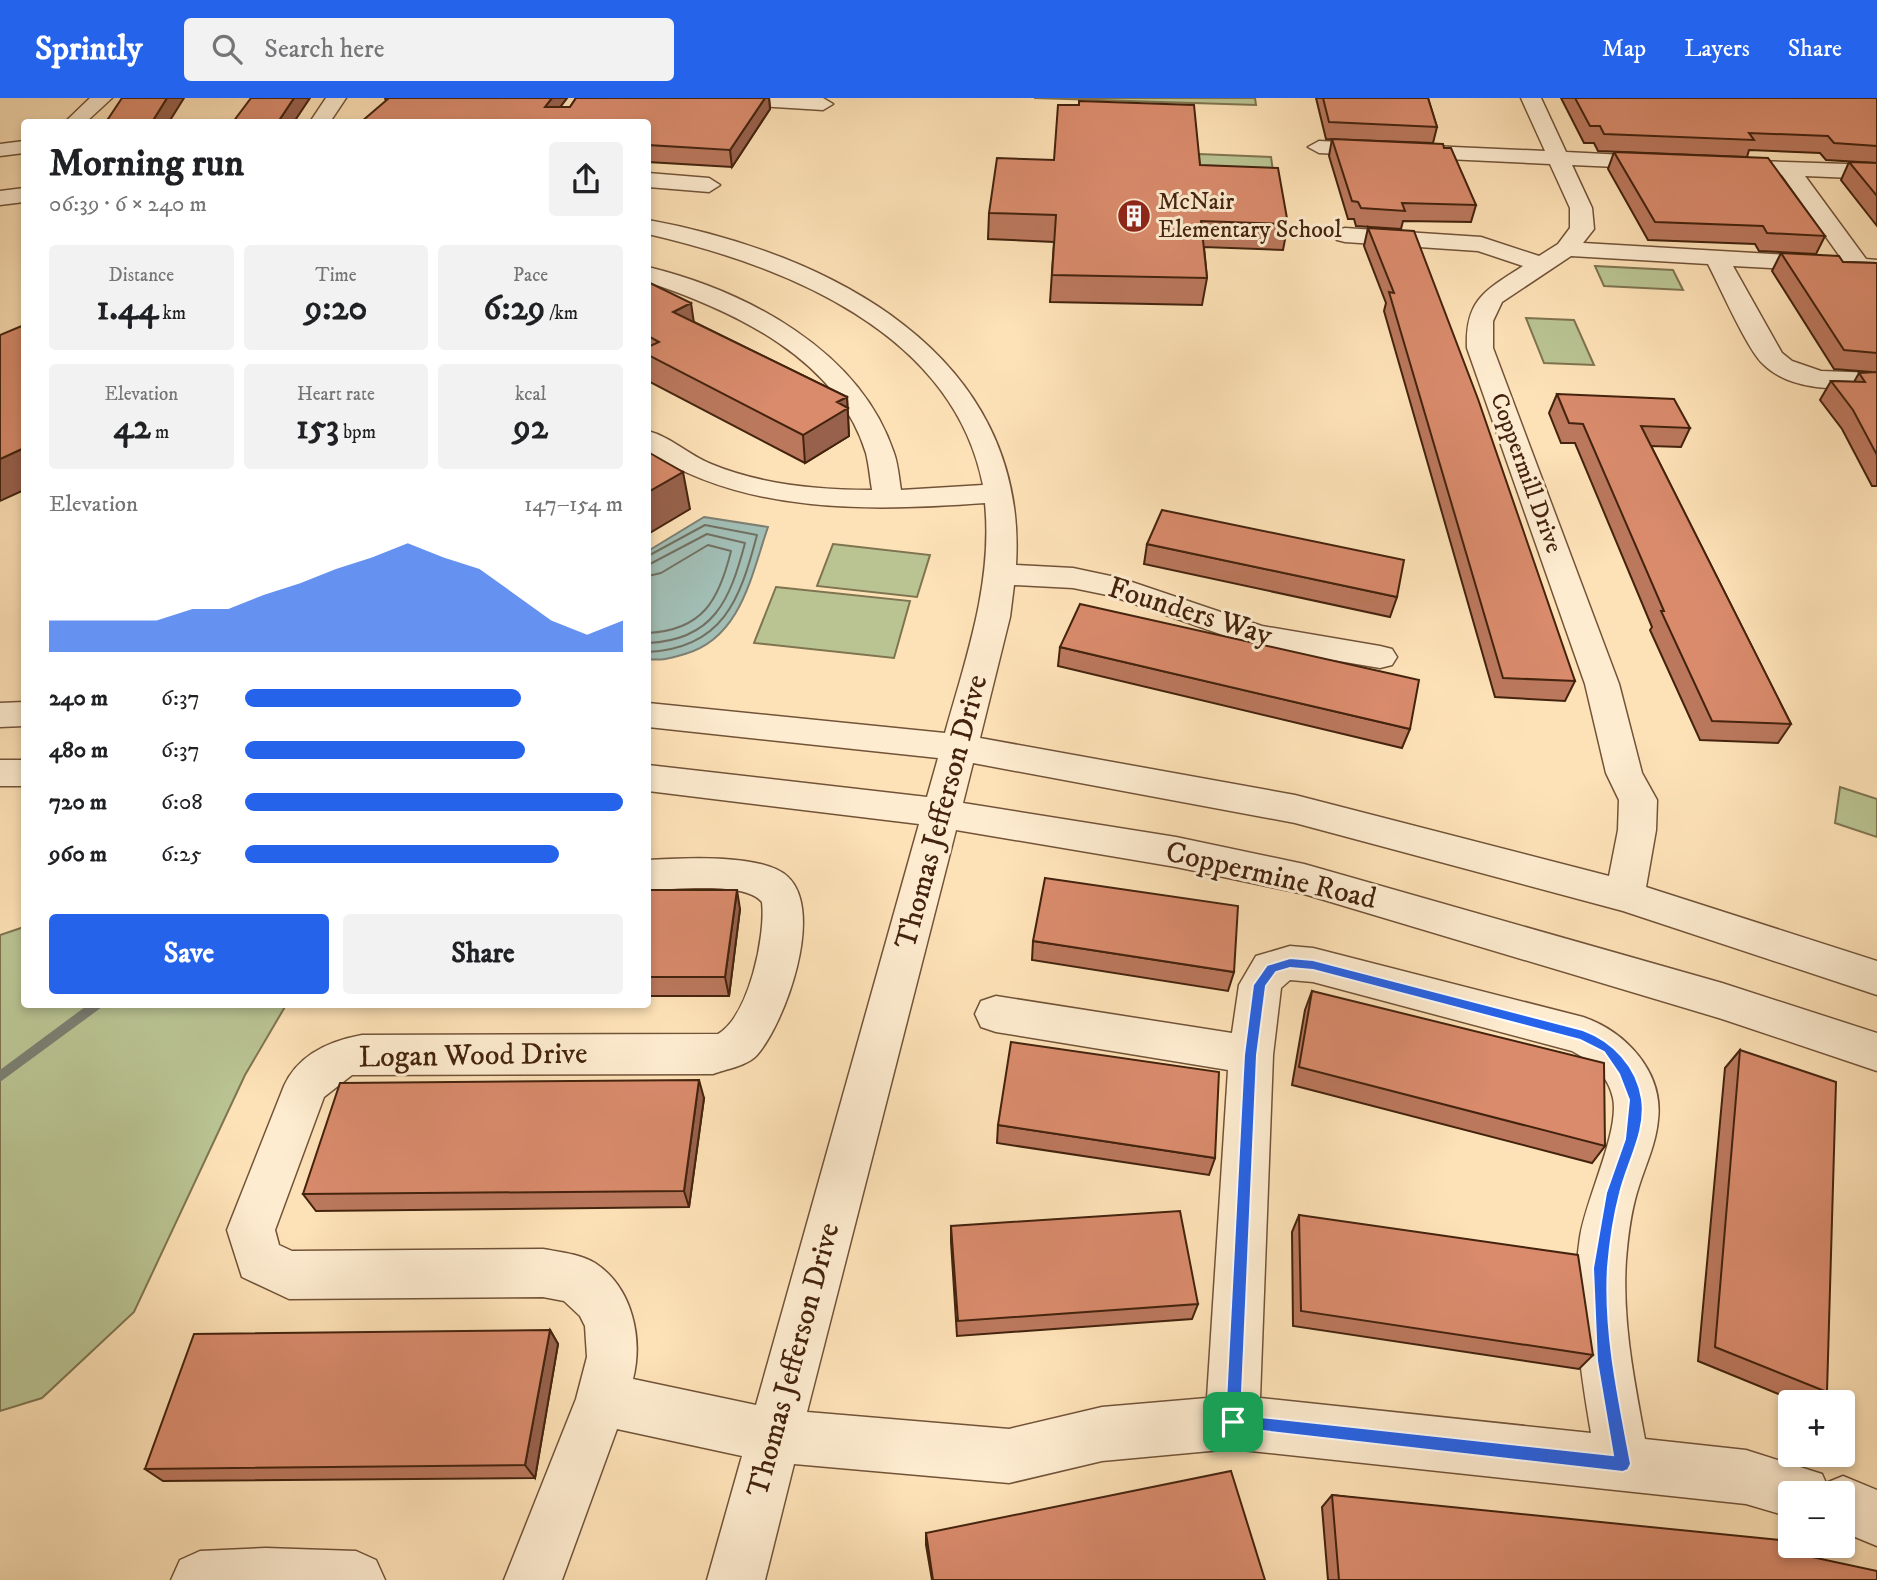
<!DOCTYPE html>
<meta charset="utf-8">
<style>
body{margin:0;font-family:"IM FELL DW Pica",serif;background:#f2f2f2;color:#202124;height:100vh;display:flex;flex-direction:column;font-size:26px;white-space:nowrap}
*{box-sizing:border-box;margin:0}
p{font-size:23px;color:#757577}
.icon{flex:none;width:38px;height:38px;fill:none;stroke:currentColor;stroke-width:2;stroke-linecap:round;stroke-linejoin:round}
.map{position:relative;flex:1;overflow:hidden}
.sheet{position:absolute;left:21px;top:21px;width:630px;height:889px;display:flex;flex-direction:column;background:#fff;border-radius:7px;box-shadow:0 4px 10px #0003}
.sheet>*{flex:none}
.tools{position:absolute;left:1778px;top:1292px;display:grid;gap:14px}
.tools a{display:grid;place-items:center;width:77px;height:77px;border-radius:7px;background:#fff;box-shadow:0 4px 10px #0003;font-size:35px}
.pin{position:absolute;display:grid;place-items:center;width:60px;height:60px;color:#fff;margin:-30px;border-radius:14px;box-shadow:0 4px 10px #0006}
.round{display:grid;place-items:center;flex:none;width:74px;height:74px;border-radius:7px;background:#f2f2f2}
.head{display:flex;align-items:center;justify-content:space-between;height:119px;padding:0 28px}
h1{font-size:38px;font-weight:700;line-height:52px}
.figures{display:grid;grid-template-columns:repeat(3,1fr);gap:10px;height:119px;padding:7px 28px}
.figures div{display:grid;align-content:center;border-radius:7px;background:#f2f2f2;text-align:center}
.figures b{font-size:35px;font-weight:700}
.figures small{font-size:19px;font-weight:400}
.figures p{font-size:19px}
.chart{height:196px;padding:14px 28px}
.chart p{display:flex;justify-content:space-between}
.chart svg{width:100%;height:126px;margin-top:7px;fill:#2563eb;opacity:.7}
.button{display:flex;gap:14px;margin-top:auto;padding:14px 28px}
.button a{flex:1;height:80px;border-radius:7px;background:#2563eb;color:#fff;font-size:28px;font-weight:700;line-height:80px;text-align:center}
.button a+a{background:#f2f2f2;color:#202124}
ul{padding:0 28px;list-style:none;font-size:23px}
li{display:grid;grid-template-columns:112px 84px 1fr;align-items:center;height:52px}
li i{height:18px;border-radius:9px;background:#2563eb}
header{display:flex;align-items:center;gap:42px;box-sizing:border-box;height:98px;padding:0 35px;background:#2563eb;color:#fff}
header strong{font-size:33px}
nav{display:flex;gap:38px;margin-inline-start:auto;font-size:24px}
.search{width:490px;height:63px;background:#f2f2f2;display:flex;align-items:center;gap:18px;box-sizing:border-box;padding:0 24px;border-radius:7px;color:#757577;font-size:26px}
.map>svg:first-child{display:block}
.green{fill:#bac493;stroke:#7f7450;stroke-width:2}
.water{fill:#a1bdb4;stroke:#7c7f72;stroke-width:2}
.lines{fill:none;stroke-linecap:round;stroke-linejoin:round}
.shore{stroke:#727061;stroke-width:2}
.stream{fill:#7c7f72;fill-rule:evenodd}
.minor-casing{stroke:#725338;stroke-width:3}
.minor{fill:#feecd0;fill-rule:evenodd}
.wall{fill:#bb785d;stroke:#44230e;stroke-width:2}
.shaded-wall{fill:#98614c;stroke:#44230e;stroke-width:2}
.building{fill:#d98b6c;stroke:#44230e;stroke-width:2}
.route{fill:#2563eb;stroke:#fff;stroke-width:2;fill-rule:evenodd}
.labels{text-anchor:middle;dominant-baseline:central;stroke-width:6;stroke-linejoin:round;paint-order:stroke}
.far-poi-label{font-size:24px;fill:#44230e;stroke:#feecd0;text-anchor:start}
.far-street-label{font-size:24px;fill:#44230e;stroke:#feecd0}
.street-label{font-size:30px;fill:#44230e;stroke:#feecd0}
</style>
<header>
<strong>Sprintly</strong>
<div class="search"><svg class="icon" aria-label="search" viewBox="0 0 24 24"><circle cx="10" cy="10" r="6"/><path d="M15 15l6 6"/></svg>Search here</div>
<nav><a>Map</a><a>Layers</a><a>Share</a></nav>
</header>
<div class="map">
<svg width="1877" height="1482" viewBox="0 0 1877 1482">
<rect width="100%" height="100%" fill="#fee2b7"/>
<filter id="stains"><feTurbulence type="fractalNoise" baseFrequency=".00286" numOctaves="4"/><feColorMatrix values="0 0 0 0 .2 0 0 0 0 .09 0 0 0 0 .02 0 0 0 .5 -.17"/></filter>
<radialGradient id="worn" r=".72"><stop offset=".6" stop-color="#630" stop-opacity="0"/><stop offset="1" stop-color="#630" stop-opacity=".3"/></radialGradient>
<!-- green -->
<path class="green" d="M 1034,0 L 1255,0 L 1256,7 Z
M 1199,56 L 1271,59 L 1275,87 L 1201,83 Z
M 1595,168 L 1673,172 L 1683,192 L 1604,188 Z
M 1526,220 L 1574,222 L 1594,267 L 1544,265 Z
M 833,446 L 930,457 L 917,499 L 817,488 Z
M 776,489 L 910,503 L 894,560 L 754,545 Z
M 1840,689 L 1877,701 L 1877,739 L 1835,725 Z
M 24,829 L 24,906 L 286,907 L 245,977 L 134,1214 L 42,1300 L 0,1313 L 0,837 Z"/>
<!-- water -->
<path class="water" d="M 704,419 L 768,429 C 751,478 741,540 685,556 C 671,560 662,563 648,561 L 648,453 Z"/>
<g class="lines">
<!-- shore -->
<path class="shore" d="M 648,458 L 705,427 L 757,437 C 740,502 723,550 648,554
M 648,467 L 707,436 L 745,445 C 730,502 714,542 648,545
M 648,478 L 661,475 L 708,447 L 731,453 C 719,502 703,532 648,535"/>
<!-- stream -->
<path class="stream" d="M 89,906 L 104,906 L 102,909 L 0,984 L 0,972 Z"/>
<!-- minor casing -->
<g class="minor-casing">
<path id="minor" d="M 90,0 L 112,0 L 86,24 L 65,24 Z
M 326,0 L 346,0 L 330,24 L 310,24 Z
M 713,0 L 823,0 L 833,6 L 823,12 L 723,6 Z
M 1521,0 L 1541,0 L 1566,54 L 1663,59 L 1674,65 L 1663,71 L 1572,67 L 1592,110 L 1594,131 L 1583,145 L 1841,160 L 1782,77 L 1723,74 L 1712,68 L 1723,62 L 1877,67 L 1877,81 L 1805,78 L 1866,161 L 1877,162 L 1877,176 L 1733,168 L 1782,255 L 1792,263 L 1821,273 L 1877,275 L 1877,291 C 1841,291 1791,294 1763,266 C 1747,251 1720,189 1708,166 L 1571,158 L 1502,204 L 1493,223 L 1493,250 L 1619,586 L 1642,675 L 1657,702 L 1656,732 L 1646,789 L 1877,863 L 1877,897 L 1623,813 L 1295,725 L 973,665 L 963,705 L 1176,739 L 1304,766 L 1722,885 L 1877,935 L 1877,973 L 1722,921 L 1304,796 L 1176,769 L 956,732 L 807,1314 L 1009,1331 L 1102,1309 L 1207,1300 L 1228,972 L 996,934 L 981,929 L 975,916 L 981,903 L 996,898 L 1232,935 L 1239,887 L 1256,858 L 1290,848 L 1313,850 L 1583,919 C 1625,933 1664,974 1658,1022 C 1656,1045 1646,1066 1639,1088 C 1631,1112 1628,1137 1626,1162 C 1622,1222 1634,1282 1645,1341 L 1746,1352 L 1822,1376 L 1826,1385 L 1843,1378 L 1877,1392 L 1877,1448 L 1843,1434 L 1843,1395 L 1790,1395 L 1790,1419 L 1746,1406 L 1232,1351 L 1102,1363 L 1009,1385 L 794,1366 L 765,1482 L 707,1482 L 742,1358 L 617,1331 L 562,1482 L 504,1482 L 576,1301 L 587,1259 L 585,1228 L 580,1218 L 564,1203 L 543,1199 L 289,1201 L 242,1179 L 227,1132 L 284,988 C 298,957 329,943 362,937 L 718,936 C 749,918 766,837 762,804 C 745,783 674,792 648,792 L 648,762 C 680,760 764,755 788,779 C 825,814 785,925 757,957 C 747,968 726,971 713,976 L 352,977 L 324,999 L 275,1132 L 279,1147 L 292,1153 L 543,1151 C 560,1154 580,1156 595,1165 C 633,1190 643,1241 633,1281 L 756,1307 L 919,726 L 648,693 L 648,667 L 927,699 L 938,660 L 648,629 L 648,605 L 945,635 C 966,560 993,484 985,405 C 870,413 749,417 648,354 L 648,333 C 671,339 689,357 711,366 C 761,387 818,392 872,392 C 870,380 869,367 866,355 C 837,260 734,213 648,184 L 648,169 C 746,193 860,252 894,355 C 898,366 899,380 901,392 L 983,387 C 953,233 783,167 648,136 L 648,122 C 828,155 1029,255 1016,467 L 1073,470 L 1120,480 L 1262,528 L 1380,548 L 1392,551 L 1397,559 L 1392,567 L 1380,570 L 1257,549 L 1112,498 L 1073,490 L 1014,487 L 1010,519 L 980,640 L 1295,697 L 1609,778 L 1618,732 L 1619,702 L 1606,675 L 1585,586 L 1467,250 C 1465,201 1486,192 1523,168 L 1478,153 L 1345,144 L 1337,142 L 1333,137 L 1337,132 L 1345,130 L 1481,139 L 1539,158 L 1558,146 L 1570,130 L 1570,110 L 1550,66 L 1319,55 L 1308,49 L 1319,43 L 1545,53 ZM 1290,882 L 1313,884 L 1572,953 C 1591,963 1608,977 1613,1000 C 1620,1033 1586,1100 1580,1139 C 1570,1204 1580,1271 1591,1335 L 1260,1300 L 1273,957 L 1281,890 Z
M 24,43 L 24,55 L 0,58 L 0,46 Z
M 648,75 L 709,80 L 720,87 L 709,94 L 648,89 Z
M 24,90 L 24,104 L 0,107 L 0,93 Z
M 24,604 L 24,628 L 0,629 L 0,605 Z
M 0,662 L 24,662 L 24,688 L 0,688 Z
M 266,1450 L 356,1453 L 376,1462 L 385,1482 L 171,1482 L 180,1462 L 200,1453 Z"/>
</g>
<!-- minor -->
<use href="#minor" class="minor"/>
</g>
<!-- wall -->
<path class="wall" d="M 385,0 L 567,0 L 560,9 L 570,9 L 576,0 L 769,0 L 770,11 L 732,69 L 648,64 L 648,24 L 386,3 Z
M 1316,0 L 1428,0 L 1437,29 L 1433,45 L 1326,41 Z
M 1561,0 L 1877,0 L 1877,65 L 1826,62 L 1820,55 L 1749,52 L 1747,59 L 1598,53 L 1594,45 L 1584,45 Z
M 1332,41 L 1444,50 L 1476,107 L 1471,124 L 1403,123 L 1401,131 L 1356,128 L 1354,121 L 1348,121 L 1329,58 Z
M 1614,54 L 1825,138 L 1816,156 L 1759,153 L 1755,146 L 1648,142 L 1608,71 Z
M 1849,64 L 1877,65 L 1877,128 L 1841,82 Z
M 1200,67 L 1288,126 L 1283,152 L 1204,149 L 1207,180 L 1202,207 L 1050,204 L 1054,144 L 988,141 L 989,115 Z
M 1368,130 L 1575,583 L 1565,603 L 1495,599 L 1384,213 L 1386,205 L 1364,148 Z
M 1781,155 L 1843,164 L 1877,165 L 1877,388 L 1872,388 L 1842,331 L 1820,302 L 1831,283 L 1854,284 L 1859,275 L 1872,274 L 1834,271 L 1772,173 Z
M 648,184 L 694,224 L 847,299 L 849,338 L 805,365 L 648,283 Z
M 1557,296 L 1690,330 L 1681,349 L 1651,348 L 1791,626 L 1778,645 L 1700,642 L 1650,532 L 1652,529 L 1575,345 L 1561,345 L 1549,315 Z
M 1147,446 L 1397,499 L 1390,519 L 1144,466 Z
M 1060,549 L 1410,631 L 1402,650 L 1058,568 Z
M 648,792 L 740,811 L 729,898 L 648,898 Z
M 1033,843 L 1234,874 L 1228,893 L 1032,862 Z
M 1312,893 L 1605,1048 L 1592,1065 L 1292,987 L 1305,912 Z
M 1740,952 L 1827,1294 L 1813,1304 L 1798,1304 L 1698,1263 L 1725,970 Z
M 704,1000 L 689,1109 L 316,1113 L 303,1096 Z
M 998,1027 L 1215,1060 L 1209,1077 L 997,1045 Z
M 1299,1117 L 1593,1257 L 1579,1271 L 1293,1228 L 1292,1134 Z
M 951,1128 L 1198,1206 L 1192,1221 L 957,1238 L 951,1144 Z
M 550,1232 L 558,1246 L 535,1380 L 163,1383 L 145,1371 Z
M 1332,1397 L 1793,1455 L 1877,1482 L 1328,1482 L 1322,1409 Z
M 926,1435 L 1265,1482 L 932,1482 L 926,1447 Z"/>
<!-- shaded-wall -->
<path class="shaded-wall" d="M 167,0 L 184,0 L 169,24 L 152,24 Z
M 294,0 L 310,0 L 294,24 L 278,24 Z
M 552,0 L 567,0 L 549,24 L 545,9 Z
M 765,0 L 769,0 L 770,11 L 732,69 L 730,52 Z
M 691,205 L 695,232 L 673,214 Z
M 847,299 L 849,338 L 805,365 L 803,337 L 837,304 Z
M 24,350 L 24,392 L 0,403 L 0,361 Z
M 683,374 L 690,411 L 648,436 L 648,394 Z
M 737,792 L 740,811 L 729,898 L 725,879 Z
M 699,982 L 704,1000 L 689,1109 L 684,1093 Z
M 550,1232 L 558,1246 L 535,1380 L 525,1367 Z"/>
<!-- building -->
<path class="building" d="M 122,0 L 167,0 L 152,24 L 106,24 Z
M 251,0 L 294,0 L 278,24 L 233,24 Z
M 389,0 L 552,0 L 545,9 L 570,9 L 576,0 L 765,0 L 730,52 L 648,47 L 648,24 L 361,24 Z
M 1323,0 L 1428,0 L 1437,29 L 1329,24 Z
M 1575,0 L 1877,0 L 1877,48 L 1834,45 L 1828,38 L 1749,35 L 1754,42 L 1604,36 L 1600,28 L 1590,28 Z
M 1079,3 L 1194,7 L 1200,67 L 1278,70 L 1288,126 L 1201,123 L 1207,180 L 1052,177 L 1056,117 L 989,115 L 997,60 L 1054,62 L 1058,7 L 1079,7 Z
M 1332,41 L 1443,46 L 1444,50 L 1451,50 L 1476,107 L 1402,105 L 1405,113 L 1361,110 L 1358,104 L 1352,103 Z
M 1614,54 L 1768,60 L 1825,138 L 1767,135 L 1763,128 L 1655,124 Z
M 1849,64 L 1877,65 L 1877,98 Z
M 1368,130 L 1414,133 L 1478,301 L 1575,583 L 1503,580 L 1389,194 L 1394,195 Z
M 1781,155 L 1839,158 L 1843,164 L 1877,165 L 1877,255 L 1844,252 Z
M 648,184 L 691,205 L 673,214 L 847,299 L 837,304 L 848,310 L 803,337 L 648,257 L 648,249 L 659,244 L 648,238 Z
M 24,227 L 24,350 L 0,361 L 0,237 Z
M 1877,274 L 1877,357 L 1853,312 L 1831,283 L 1865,284 L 1859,275 Z
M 1557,296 L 1674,301 L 1690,330 L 1641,328 L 1791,626 L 1712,623 L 1661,513 L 1664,513 L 1583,326 L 1569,325 Z
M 648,354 L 683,374 L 648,394 Z
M 1162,412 L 1404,462 L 1397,499 L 1147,446 Z
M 1080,506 L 1419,582 L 1410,631 L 1060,549 Z
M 1045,780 L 1238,808 L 1234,874 L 1033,843 Z
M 648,792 L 737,792 L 725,879 L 648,879 Z
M 1312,893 L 1604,965 L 1605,1048 L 1299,969 Z
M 1011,944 L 1219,974 L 1215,1060 L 998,1027 Z
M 1740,952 L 1836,984 L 1827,1294 L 1715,1249 Z
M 699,982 L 684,1093 L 303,1096 L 340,985 Z
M 1180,1113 L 1198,1206 L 958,1223 L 951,1128 Z
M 1299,1117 L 1578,1157 L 1593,1257 L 1301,1213 Z
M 550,1232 L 525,1367 L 145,1371 L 194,1236 Z
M 1231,1373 L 1265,1482 L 933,1482 L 926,1435 Z
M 1332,1397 L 1789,1443 L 1793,1455 L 1877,1473 L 1877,1482 L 1339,1482 Z"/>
<!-- route -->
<path class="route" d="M 1290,860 L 1313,862 L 1583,932 C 1613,943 1637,968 1642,1001 C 1647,1033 1627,1065 1620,1095 C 1614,1118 1610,1145 1608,1169 C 1604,1235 1619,1302 1631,1366 L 1628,1372 L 1623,1374 L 1227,1329 L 1225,1324 L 1244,957 L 1253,887 L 1267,867 ZM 1290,870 L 1313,872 L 1580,942 L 1604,954 L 1619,976 L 1629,1002 L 1625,1041 L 1606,1095 L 1593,1170 L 1597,1263 L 1613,1357 L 1241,1317 L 1257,957 L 1266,888 L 1276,874 Z"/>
<!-- icons -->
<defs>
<g id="building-disc" transform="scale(1.75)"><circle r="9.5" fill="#8f2418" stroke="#feecd0"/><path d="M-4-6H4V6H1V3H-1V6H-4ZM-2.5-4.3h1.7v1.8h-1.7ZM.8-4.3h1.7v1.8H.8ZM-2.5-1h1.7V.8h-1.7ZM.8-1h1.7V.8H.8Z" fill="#fff"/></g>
</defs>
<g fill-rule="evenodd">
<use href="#building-disc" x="1134" y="118"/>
</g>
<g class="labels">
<!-- far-poi labels -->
<g class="far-poi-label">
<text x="1158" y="104">McNair<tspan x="1158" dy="28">Elementary School</tspan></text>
</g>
<!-- far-street labels -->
<g class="far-street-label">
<text transform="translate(1526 375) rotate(70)">Coppermill Drive</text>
</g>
<!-- street labels -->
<g class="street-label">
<text transform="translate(1190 514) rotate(17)">Founders Way</text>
<text transform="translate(942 714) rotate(-75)">Thomas Jefferson Drive</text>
<text transform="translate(1271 778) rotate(13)">Coppermine Road</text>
<text transform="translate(473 958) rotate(-1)">Logan Wood Drive</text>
<text transform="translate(794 1262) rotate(-75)">Thomas Jefferson Drive</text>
</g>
</g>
<rect width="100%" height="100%" filter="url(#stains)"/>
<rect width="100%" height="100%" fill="url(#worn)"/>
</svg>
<div class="tools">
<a>+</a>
<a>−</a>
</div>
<div class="pin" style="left:1233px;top:1324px;background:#1e9e55"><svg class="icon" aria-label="arrive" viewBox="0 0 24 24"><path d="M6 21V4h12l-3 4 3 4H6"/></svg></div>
<section class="sheet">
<div class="head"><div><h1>Morning run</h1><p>06:39 · 6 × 240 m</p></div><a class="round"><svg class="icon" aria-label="share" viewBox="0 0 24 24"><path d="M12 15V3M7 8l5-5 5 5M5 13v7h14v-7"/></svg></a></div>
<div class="figures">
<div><p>Distance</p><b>1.44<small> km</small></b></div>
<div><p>Time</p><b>9:20</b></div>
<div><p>Pace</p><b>6:29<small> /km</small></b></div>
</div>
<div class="figures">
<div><p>Elevation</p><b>42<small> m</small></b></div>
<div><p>Heart rate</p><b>153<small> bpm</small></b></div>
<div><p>kcal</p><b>92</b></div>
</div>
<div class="chart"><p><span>Elevation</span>147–154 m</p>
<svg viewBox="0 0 160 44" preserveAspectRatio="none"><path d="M0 44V33L10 33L20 33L30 33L40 29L50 29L60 24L70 20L80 15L90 11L100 6L110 11L120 15L130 24L140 33L150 38L160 33V44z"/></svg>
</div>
<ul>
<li><b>240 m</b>6:37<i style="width:73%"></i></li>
<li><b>480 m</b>6:37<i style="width:74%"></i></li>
<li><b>720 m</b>6:08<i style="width:100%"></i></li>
<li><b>960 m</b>6:25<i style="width:83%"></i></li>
</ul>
<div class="button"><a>Save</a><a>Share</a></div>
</section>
</div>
